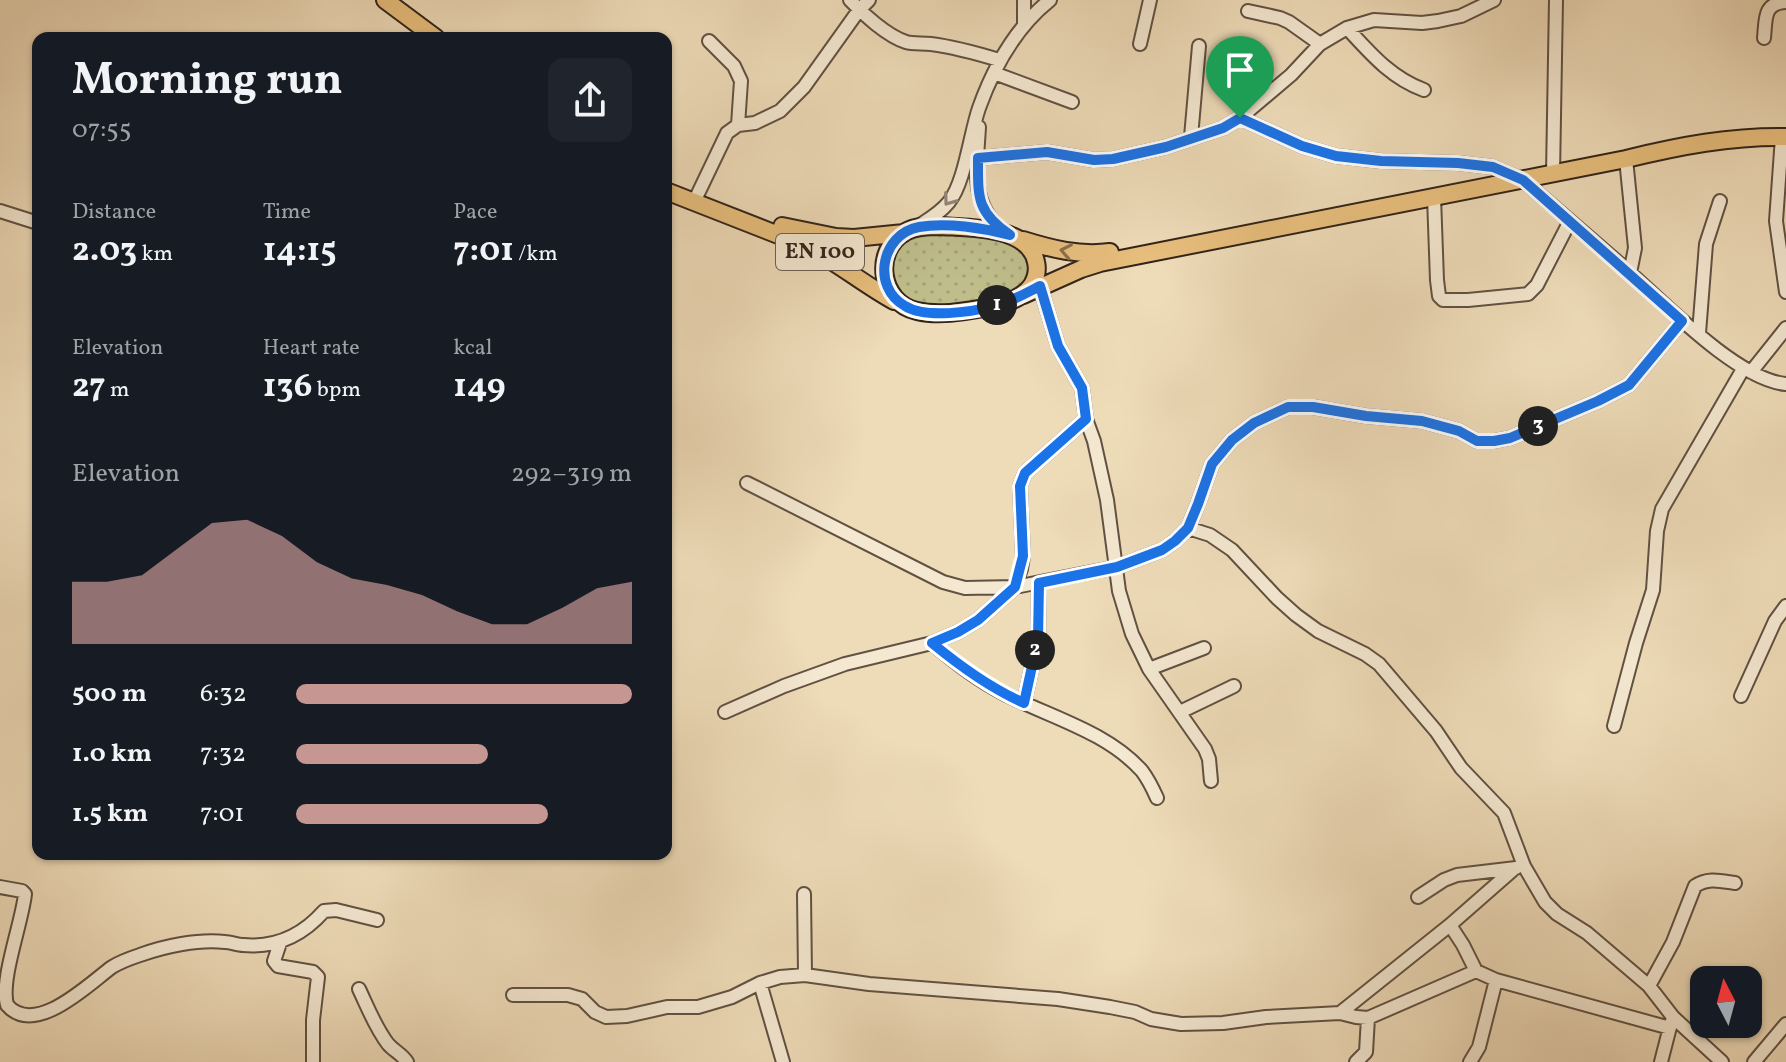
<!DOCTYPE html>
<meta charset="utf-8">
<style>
body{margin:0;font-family:Vollkorn,serif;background:#20242c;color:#f1f3f6;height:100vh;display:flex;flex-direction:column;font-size:30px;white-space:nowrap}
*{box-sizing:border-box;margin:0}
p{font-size:26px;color:#9ea1a6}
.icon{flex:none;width:44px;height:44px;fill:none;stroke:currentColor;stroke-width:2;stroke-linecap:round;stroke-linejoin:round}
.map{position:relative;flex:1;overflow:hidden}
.details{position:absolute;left:32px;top:32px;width:640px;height:828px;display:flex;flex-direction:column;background:#171b24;border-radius:16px;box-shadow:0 2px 6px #0004}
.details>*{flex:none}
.needle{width:52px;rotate:354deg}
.tools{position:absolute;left:1690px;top:966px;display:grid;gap:16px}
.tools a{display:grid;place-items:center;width:72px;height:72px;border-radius:16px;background:#171b24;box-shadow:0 2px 6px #0004;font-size:40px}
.pin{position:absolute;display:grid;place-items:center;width:68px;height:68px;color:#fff;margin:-82px -34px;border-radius:50% 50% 50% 0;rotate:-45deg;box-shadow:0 0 8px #0007}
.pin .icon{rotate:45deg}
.km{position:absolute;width:40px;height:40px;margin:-20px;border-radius:50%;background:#222;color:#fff;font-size:22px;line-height:40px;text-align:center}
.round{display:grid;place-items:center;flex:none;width:84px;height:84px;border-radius:16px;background:#20242c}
.head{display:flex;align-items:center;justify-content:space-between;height:136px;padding:0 40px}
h1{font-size:44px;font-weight:700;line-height:60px}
.stats{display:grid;grid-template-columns:repeat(3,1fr);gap:12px;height:136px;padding:8px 40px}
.stats div{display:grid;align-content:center}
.stats b{font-size:34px;font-weight:700}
.stats small{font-size:22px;font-weight:400}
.stats p{font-size:22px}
.chart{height:224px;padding:16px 40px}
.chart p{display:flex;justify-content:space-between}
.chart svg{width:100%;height:144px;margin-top:8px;fill:#c59692;opacity:.7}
ul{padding:0 40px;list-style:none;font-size:26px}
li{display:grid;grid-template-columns:128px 96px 1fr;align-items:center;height:60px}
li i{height:20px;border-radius:10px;background:#c59692}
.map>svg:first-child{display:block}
.green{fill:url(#green-dots);stroke:#787052;stroke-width:2}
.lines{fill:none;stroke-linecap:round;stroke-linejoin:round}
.minor-casing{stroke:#615142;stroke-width:16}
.major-casing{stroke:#32231a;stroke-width:20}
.minor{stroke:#f4e8d1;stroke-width:12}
.major{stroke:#e7be7c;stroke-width:16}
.oneway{stroke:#938676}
.oneway2{stroke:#8c704b}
.route-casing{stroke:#fff;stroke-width:16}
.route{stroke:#1a73e8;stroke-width:10}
.labels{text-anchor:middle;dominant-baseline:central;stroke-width:6;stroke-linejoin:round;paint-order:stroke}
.shield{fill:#f4e8d1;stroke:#6c5e51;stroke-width:2}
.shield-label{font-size:22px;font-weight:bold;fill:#32231a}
</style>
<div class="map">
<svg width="1786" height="1062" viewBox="0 0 1786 1062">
<defs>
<pattern id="green-dots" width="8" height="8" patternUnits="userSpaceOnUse" patternTransform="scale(2)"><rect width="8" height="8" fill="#bfbe8b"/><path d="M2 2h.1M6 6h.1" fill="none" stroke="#a5a377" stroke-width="1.8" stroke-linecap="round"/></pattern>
</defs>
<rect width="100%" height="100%" fill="#eedbb8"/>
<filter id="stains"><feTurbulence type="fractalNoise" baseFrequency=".0025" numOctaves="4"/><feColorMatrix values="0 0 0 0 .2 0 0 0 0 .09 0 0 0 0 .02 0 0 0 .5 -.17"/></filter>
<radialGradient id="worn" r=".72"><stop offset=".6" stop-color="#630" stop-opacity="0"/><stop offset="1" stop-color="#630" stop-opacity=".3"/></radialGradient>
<!-- green -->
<path class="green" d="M 918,233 C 944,234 994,234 1016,247 C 1024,251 1028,257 1029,266 C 1033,290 999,300 980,302 C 966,303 938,309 925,307 C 883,299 879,250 918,233 Z"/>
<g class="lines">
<!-- minor casing -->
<g class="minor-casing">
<path id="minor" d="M 850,0 C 863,14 887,36 906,42 C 913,44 922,43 931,44 C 954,47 976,53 999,60
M 1248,11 L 1280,18 L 1289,22 L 1320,44
M 1024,25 L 1024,0
M 1347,28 C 1370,53 1391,78 1424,90
M 1764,38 C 1766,19 1763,3 1786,2
M 709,41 L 734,66 L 741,81 L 738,125
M 1140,44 L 1150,0
M 994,73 L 1072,102
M 1240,118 L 1302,146 L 1336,156 L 1381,161 L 1458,163 L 1493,167 L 1523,180 C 1558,211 1594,241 1629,272 C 1665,304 1738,380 1786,384
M 979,127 C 977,165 969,206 1004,231
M 1191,137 L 1199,46
M 1782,137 L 1776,221 L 1786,292
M 978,158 L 1047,152 L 1094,160 L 1113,159 L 1166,147 L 1223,128 L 1240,118 L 1291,75 L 1320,44 L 1347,28 L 1374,20 L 1422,23 L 1438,21 L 1461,16 L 1494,0
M 1626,159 L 1635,248 L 1630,273
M 1553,174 L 1556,0
M 1434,197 L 1437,280 L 1439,296 L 1443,300 L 1468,300 L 1528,294 L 1537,285 L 1570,221
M 694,202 L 727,133 L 738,125 L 755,123 L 780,111 L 804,87 L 859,10 L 869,0
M 0,211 L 38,223
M 920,225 C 931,218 941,212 949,202 C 965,182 970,134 979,108 C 994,66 1015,28 1050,0
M 1040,286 L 1058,346 L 1082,388 L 1086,419 L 1094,441 L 1107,500 L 1119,591 L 1132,634 L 1149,669 L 1205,749 L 1209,759 L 1211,781
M 1699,333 L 1706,244 L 1720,201
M 1751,372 L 1786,328
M 747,483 L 943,582 L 965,588 L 1015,587 L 1117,567 L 1162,550 L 1175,541 L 1188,528 L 1198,504 L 1212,464 L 1232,440 L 1254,423 L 1288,407 L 1313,407 L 1366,416 L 1422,421 L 1459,431 L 1477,441 L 1494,441 L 1510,438 L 1598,401 L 1629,385 L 1682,321
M 1188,528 L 1210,535 L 1232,550 L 1277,598 L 1296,615 L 1318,631 L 1365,654 L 1379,664 L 1436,731 L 1461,768 L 1504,813 L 1524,866 L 1545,902 L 1557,914 L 1587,933 L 1649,986 L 1673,1017 L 1722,1062
M 932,643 C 954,662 977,680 1003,693 C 1049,717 1106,731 1142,771 C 1148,779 1153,789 1157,798
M 1149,669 L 1204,648
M 1741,696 L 1775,621 L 1786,606
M 1024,703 L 1038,639 L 1039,583
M 725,712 L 784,686 L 845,664 L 932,643 L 958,632 L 978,620 L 1015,587 L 1021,569 L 1023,556 L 1020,486 L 1025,473 L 1086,419
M 1180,712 L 1234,686
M 1614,726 L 1636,643 L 1653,590 L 1657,531 L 1662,509 L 1743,369
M 0,887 L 22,891 L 25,894 C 22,923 0,979 7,1005 C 35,1038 90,983 112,967 C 120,962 131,958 140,955 C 165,946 198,939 225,942 C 231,942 237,945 243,945 C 276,948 302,936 324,911 L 336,910 L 377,920
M 804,894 L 805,975
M 1418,897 L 1444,880 L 1457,875 L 1516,868
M 1450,925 L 1463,945 L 1476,971
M 280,943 L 274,961 L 278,966 L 313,972 L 318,977 L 313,1020 L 313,1062
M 760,983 L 783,1062
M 1649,986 L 1673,942 L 1695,886 C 1708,877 1721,881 1735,883
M 359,989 C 368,1008 375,1027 388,1044 C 394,1051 402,1054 407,1062
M 513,995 L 568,995 L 582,999 L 595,1012 L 606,1017 L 627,1016 L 667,1007 L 698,1007 L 732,997 L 760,983 L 780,977 L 805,975 L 869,984 L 1058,999 L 1110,1007 L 1135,1012 L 1151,1019 L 1181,1024 L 1223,1023 L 1266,1017 L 1340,1013 L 1356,1017 L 1368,1018 L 1476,971 L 1496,980 L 1670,1028
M 1340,1013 L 1450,925 L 1515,868
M 1356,1062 L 1366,1052 L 1368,1018
M 1470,1062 L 1479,1047 L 1496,980
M 1661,1062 L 1671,1023
M 1754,1062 L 1786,1024"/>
</g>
<!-- major casing -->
<g class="major-casing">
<path id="major" d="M 385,0 L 436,38
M 666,191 L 804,245 C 836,261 863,284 894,301
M 782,226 L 836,237 L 854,238 L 904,233
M 941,226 C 969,228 1029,226 1036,262 C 1038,270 1036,278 1032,285 C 1022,300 1000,305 984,308 C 962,312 938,316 917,311 C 880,303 872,251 905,232 C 916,226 929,226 941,226 Z
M 1023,240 C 1052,249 1079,256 1110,252
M 1023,295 L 1081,269 L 1100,263 L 1626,159 C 1679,146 1731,136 1786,137"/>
</g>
<!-- minor -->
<use href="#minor" class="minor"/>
<!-- major -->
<use href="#major" class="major"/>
</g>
<!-- one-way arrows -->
<defs><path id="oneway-chevron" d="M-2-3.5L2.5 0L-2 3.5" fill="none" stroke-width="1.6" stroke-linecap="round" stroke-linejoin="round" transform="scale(2)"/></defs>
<use class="oneway" href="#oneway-chevron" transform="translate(949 200) rotate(126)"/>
<use class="oneway2" href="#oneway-chevron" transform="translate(1066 251) rotate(-169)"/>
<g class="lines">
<!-- route casing -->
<g class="route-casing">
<path id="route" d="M 1240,118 L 1302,146 L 1336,156 L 1381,161 L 1458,163 L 1493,167 L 1523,180 L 1682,321 L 1629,385 L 1598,401 L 1510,438 L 1494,441 L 1477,441 L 1459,431 L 1422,421 L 1366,416 L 1313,407 L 1288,407 L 1254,423 L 1232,440 L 1212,464 L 1198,504 L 1188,528 L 1175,541 L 1162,550 L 1117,567 L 1039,583 L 1038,639 L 1024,703 C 990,688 961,667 932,643 L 958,632 L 978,620 L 1015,587 L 1023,556 L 1020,486 L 1025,473 L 1086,419 L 1082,388 L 1058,346 L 1040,286 C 1026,293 1011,302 995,306 C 971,312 926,319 905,306 C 871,287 881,234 919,227 C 946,222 984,228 1010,235 C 976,212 978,197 978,158 L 1047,152 L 1094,160 L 1113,159 L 1166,147 L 1223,128 Z"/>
</g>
<!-- route -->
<use href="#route" class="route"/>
</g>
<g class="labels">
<!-- shield labels -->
<rect class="shield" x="776" y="234" width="88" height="36" rx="6"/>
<g class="shield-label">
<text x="820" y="252">EN 100</text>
</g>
</g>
<rect width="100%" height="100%" filter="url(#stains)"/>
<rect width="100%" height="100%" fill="url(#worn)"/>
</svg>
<div class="tools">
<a><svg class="needle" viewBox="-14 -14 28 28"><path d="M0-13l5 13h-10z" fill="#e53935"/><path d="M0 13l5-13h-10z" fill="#9ea1a6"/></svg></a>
</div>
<div class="pin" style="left:1240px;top:118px;background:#1e9e55"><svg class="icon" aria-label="arrive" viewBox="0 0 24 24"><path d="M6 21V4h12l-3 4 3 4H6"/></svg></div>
<b class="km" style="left:997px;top:305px">1</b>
<b class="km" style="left:1035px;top:650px">2</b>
<b class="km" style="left:1538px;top:426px">3</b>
<section class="details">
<div class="head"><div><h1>Morning run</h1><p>07:55</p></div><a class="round"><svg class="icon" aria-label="share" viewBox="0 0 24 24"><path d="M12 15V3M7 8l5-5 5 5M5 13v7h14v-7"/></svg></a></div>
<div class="stats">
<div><p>Distance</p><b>2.03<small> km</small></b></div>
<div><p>Time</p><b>14:15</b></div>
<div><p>Pace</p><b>7:01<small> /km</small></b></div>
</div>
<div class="stats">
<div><p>Elevation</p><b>27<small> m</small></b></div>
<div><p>Heart rate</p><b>136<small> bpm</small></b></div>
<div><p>kcal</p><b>149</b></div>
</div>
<div class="chart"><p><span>Elevation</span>292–319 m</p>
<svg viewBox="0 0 160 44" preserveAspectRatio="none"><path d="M0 44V25L10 25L20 23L30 15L40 7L50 6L60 11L70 19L80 24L90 26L100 29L110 34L120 38L130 38L140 33L150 27L160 25V44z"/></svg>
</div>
<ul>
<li><b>500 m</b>6:32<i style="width:100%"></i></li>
<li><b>1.0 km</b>7:32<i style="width:57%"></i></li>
<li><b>1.5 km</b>7:01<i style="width:75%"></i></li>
</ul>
</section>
</div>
